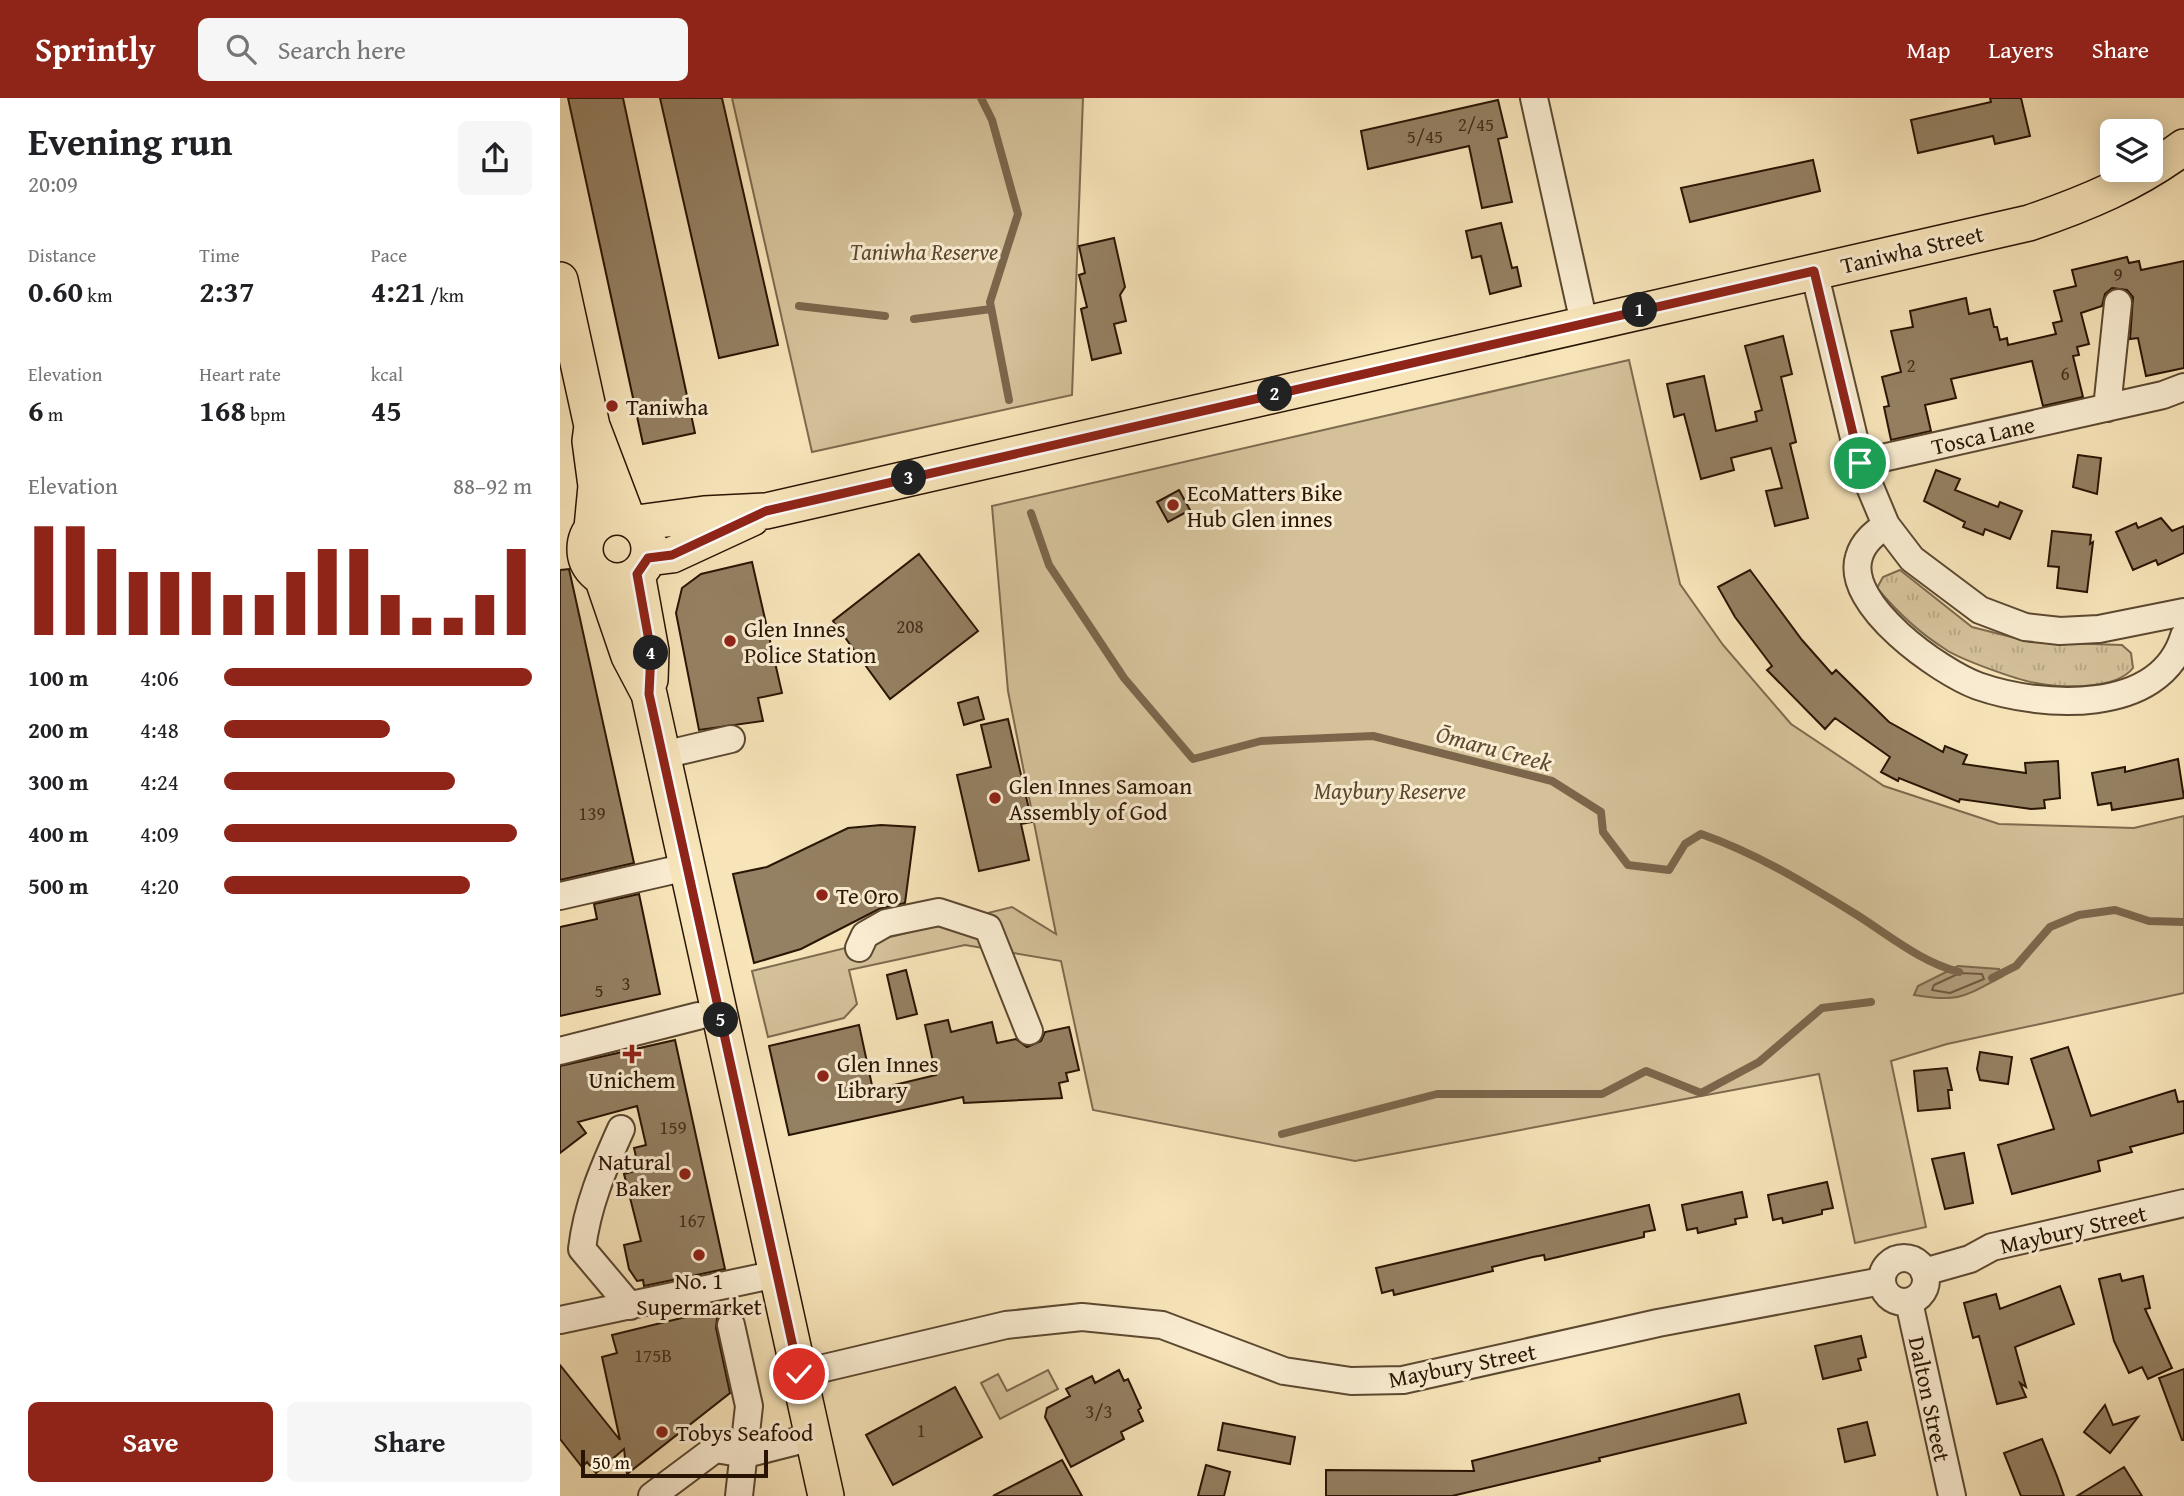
<!DOCTYPE html>
<meta charset="utf-8">
<style>
body{margin:0;font-family:"Gentium Book Plus",serif;background:#f6f6f6;color:#202124;height:100vh;display:flex;flex-direction:column;font-size:26px;white-space:nowrap}
*{box-sizing:border-box;margin:0}
p{font-size:23px;color:#757577}
.icon{flex:none;width:38px;height:38px;fill:none;stroke:currentColor;stroke-width:2;stroke-linecap:round;stroke-linejoin:round}
.map{position:relative;flex:1;overflow:hidden}
.drawer{display:flex;flex-direction:column;background:#fff;width:560px}
.drawer>*{flex:none}
.buttons{position:absolute;left:1540px;top:21px;display:grid;gap:14px}
.buttons a{display:grid;place-items:center;width:63px;height:63px;border-radius:10px;background:#fff;box-shadow:0 4px 18px #0003;font-size:35px}
.scale{position:absolute;left:21px;bottom:18px;width:187px;box-sizing:border-box;padding-left:7px;border:4px solid #291403;border-top:0;font-size:19px;line-height:24px;white-space:nowrap;color:#291403;-webkit-text-stroke:5px #faedd2;paint-order:stroke}
.pin{position:absolute;display:grid;place-items:center;width:60px;height:60px;color:#fff;margin:-30px;border:4px solid #fff;border-radius:50%;box-shadow:0 2px 7px #0007}
.km{position:absolute;width:35px;height:35px;margin:-18px;border-radius:50%;background:#222;color:#fff;font-size:19px;line-height:35px;text-align:center}
.round{display:grid;place-items:center;flex:none;width:74px;height:74px;border-radius:10px;background:#f6f6f6}
.head{display:flex;align-items:center;justify-content:space-between;height:119px;padding:0 28px}
h1{font-size:38px;font-weight:600;line-height:52px}
.metrics{display:grid;grid-template-columns:repeat(3,1fr);gap:10px;height:119px;padding:7px 28px}
.metrics div{display:grid;align-content:center}
.metrics b{font-size:30px;font-weight:600}
.metrics small{font-size:19px;font-weight:400}
.metrics p{font-size:19px}
.chart{height:196px;padding:14px 28px}
.chart p{display:flex;justify-content:space-between}
.chart svg{width:100%;height:126px;margin-top:7px;stroke:#8f2418;stroke-width:6}
.button{display:flex;gap:14px;margin-top:auto;padding:14px 28px}
.button a{flex:1;height:80px;border-radius:10px;background:#8f2418;color:#fff;font-size:28px;font-weight:600;line-height:80px;text-align:center}
.button a+a{background:#f6f6f6;color:#202124}
ul{padding:0 28px;list-style:none;font-size:23px}
li{display:grid;grid-template-columns:112px 84px 1fr;align-items:center;height:52px}
li i{height:18px;border-radius:9px;background:#8f2418}
header{display:flex;align-items:center;gap:42px;box-sizing:border-box;height:98px;padding:0 35px;background:#8f2418;color:#fff}
header strong{font-size:33px}
nav{display:flex;gap:38px;margin-inline-start:auto;font-size:24px}
.search{width:490px;height:63px;background:#f6f6f6;display:flex;align-items:center;gap:18px;box-sizing:border-box;padding:0 24px;border-radius:10px;color:#757577;font-size:26px}
main{display:flex;flex:1;min-height:0}
.map>svg:first-child{display:block}
.grass{fill:url(#grass-tufts);stroke:#7e6a4e;stroke-width:2}
.green{fill:#d4c19a;stroke:#7e6a4e;stroke-width:2}
.water{fill:#b19d7b;stroke:#7b664b;stroke-width:2}
.lines{fill:none;stroke-linecap:round;stroke-linejoin:round}
.shore{stroke:#6d583f;stroke-width:2}
.stream{stroke:#7b664b;stroke-width:8}
.building{fill:#948062;stroke:#291403;stroke-width:2}
.minor-casing{stroke:#5c4830;stroke-width:30}
.major-casing{stroke:#291403;stroke-width:38}
.minor{stroke:#faedd2;stroke-width:26}
.major{stroke:#f7e4b9;stroke-width:35}
.route-casing{stroke:#fff;stroke-width:14}
.route{stroke:#8f2418;stroke-width:9}
.poi-dot{fill:#8f2418;stroke:#faedd2;stroke-width:2.5}
.labels{text-anchor:middle;dominant-baseline:central;stroke-width:6;stroke-linejoin:round;paint-order:stroke}
.number-label{font-size:19px;fill:#442f1b}
.street-label{font-size:23px;fill:#291403;stroke:#faedd2}
.park-label{font-size:23px;font-style:italic;fill:#5c4830;stroke:#faedd2}
.poi-label{font-size:23px;fill:#291403;stroke:#faedd2;text-anchor:start}
.water-label{font-size:24px;font-style:italic;fill:#5f4b33;stroke:#faedd2}
</style>
<header>
<strong>Sprintly</strong>
<div class="search"><svg class="icon" aria-label="search" viewBox="0 0 24 24"><circle cx="10" cy="10" r="6"/><path d="M15 15l6 6"/></svg>Search here</div>
<nav><a>Map</a><a>Layers</a><a>Share</a></nav>
</header>
<main>
<section class="drawer">
<div class="head"><div><h1>Evening run</h1><p>20:09</p></div><a class="round"><svg class="icon" aria-label="share" viewBox="0 0 24 24"><path d="M12 15V3M7 8l5-5 5 5M5 13v7h14v-7"/></svg></a></div>
<div class="metrics">
<div><p>Distance</p><b>0.60<small> km</small></b></div>
<div><p>Time</p><b>2:37</b></div>
<div><p>Pace</p><b>4:21<small> /km</small></b></div>
</div>
<div class="metrics">
<div><p>Elevation</p><b>6<small> m</small></b></div>
<div><p>Heart rate</p><b>168<small> bpm</small></b></div>
<div><p>kcal</p><b>45</b></div>
</div>
<div class="chart"><p><span>Elevation</span>88–92 m</p>
<svg viewBox="0 0 160 44" preserveAspectRatio="none"><path d="M5 44V6M15 44V6M25 44V14M35 44V22M45 44V22M55 44V22M65 44V30M75 44V30M85 44V22M95 44V14M105 44V14M115 44V30M125 44V38M135 44V38M145 44V30M155 44V14"/></svg>
</div>
<ul>
<li><b>100 m</b>4:06<i style="width:100%"></i></li>
<li><b>200 m</b>4:48<i style="width:54%"></i></li>
<li><b>300 m</b>4:24<i style="width:75%"></i></li>
<li><b>400 m</b>4:09<i style="width:95%"></i></li>
<li><b>500 m</b>4:20<i style="width:80%"></i></li>
</ul>
<div class="button"><a>Save</a><a>Share</a></div>
</section>
<div class="map">
<svg width="1624" height="1398" viewBox="0 0 1624 1398">
<defs>
<pattern id="grass-tufts" width="24" height="20" patternUnits="userSpaceOnUse" patternTransform="scale(1.75)"><rect width="24" height="20" fill="#d4c19a"/><path d="M3 7l-1-3M5 7V3M7 7l1-3M15 17l-1-3M17 17v-4M19 17l1-3" fill="none" stroke="#b6a583"/></pattern>
</defs>
<rect width="100%" height="100%" fill="#f7e4b9"/>
<filter id="stains"><feTurbulence type="fractalNoise" baseFrequency=".00286" numOctaves="4"/><feColorMatrix values="0 0 0 0 .2 0 0 0 0 .09 0 0 0 0 .02 0 0 0 .5 -.17"/></filter>
<radialGradient id="worn" r=".72"><stop offset=".6" stop-color="#630" stop-opacity="0"/><stop offset="1" stop-color="#630" stop-opacity=".3"/></radialGradient>
<!-- grass -->
<path class="grass" d="M 1340,472 L 1412,529 L 1471,544 L 1562,547 L 1571,555 L 1573,570 C 1556,592 1501,590 1476,585 C 1457,582 1399,561 1385,551 C 1358,534 1337,514 1317,490 L 1323,479 Z"/>
<!-- green -->
<path class="green" d="M 172,0 L 523,0 L 512,297 L 252,354 Z
M 1069,262 L 1120,486 L 1163,547 L 1231,626 L 1324,688 L 1439,726 L 1574,730 L 1624,718 L 1624,895 L 1387,946 L 1331,963 L 1366,1129 L 1295,1145 L 1259,976 L 795,1063 L 533,1012 L 501,863 L 405,847 L 289,872 L 297,906 L 284,920 L 208,939 L 192,873 L 452,809 L 496,836 L 448,593 L 432,408 Z
M 488,1272 L 498,1291 L 440,1321 L 421,1285 L 438,1276 L 447,1293 Z"/>
<!-- water -->
<path class="water" d="M 1398,868 L 1439,871 L 1443,878 C 1405,898 1400,905 1354,897 L 1358,888 Z"/>
<g class="lines">
<!-- shore -->
<path class="shore" d="M 1400,875 L 1422,876 L 1424,881 L 1390,895 L 1372,892 L 1374,887 Z"/>
<!-- stream -->
<path class="stream" d="M 421,0 L 432,22 L 458,116 L 430,204 L 449,302
M 239,208 L 325,218
M 354,221 L 431,211
M 471,415 L 489,467 L 564,580 L 633,661 L 701,643 L 813,638 L 992,683 L 1041,714 L 1043,734 L 1068,767 L 1109,772 L 1125,746 L 1141,736 C 1196,755 1247,786 1297,817 C 1330,838 1361,864 1399,874
M 1432,880 L 1456,868 L 1490,829 L 1519,817 L 1555,812 L 1589,823 L 1624,824
M 722,1036 L 877,996 L 1042,996 L 1086,973 L 1141,995 L 1199,964 L 1262,910 L 1311,904"/>
</g>
<!-- building -->
<path class="building" d="M 8,0 L 63,0 L 135,335 L 83,346 Z
M 100,0 L 162,0 L 218,247 L 159,260 Z
M 1430,0 L 1461,0 L 1470,38 L 1435,46 L 1433,38 L 1358,55 L 1351,22 L 1431,4 Z
M 938,2 L 947,39 L 938,41 L 952,104 L 922,110 L 909,48 L 808,71 L 801,33 Z
M 1253,62 L 1260,93 L 1130,124 L 1121,90 Z
M 941,125 L 952,170 L 957,169 L 961,188 L 930,196 L 921,158 L 912,160 L 906,133 Z
M 554,140 L 565,189 L 560,197 L 566,223 L 554,226 L 561,255 L 532,262 L 521,211 L 527,209 L 519,177 L 525,175 L 519,148 Z
M 1567,159 L 1569,165 L 1579,163 L 1581,172 L 1624,163 L 1624,270 L 1586,278 L 1578,240 L 1570,241 L 1573,199 L 1567,192 L 1552,190 L 1545,196 L 1542,208 L 1521,215 L 1529,246 L 1517,249 L 1519,257 L 1513,258 L 1523,299 L 1483,308 L 1472,263 L 1391,281 L 1396,300 L 1365,307 L 1371,333 L 1331,342 L 1324,309 L 1329,308 L 1322,279 L 1341,274 L 1331,233 L 1353,229 L 1350,213 L 1406,200 L 1409,216 L 1430,211 L 1434,229 L 1437,229 L 1440,242 L 1447,240 L 1448,247 L 1496,236 L 1493,225 L 1502,223 L 1494,193 L 1516,188 L 1512,172 Z
M 1223,238 L 1232,276 L 1221,279 L 1236,344 L 1230,346 L 1248,420 L 1215,428 L 1206,393 L 1222,390 L 1211,350 L 1171,360 L 1174,372 L 1141,381 L 1124,316 L 1114,319 L 1107,286 L 1144,278 L 1156,333 L 1197,323 L 1195,314 L 1202,312 L 1185,248 Z
M 1518,357 L 1541,360 L 1537,396 L 1513,389 Z
M 1376,372 L 1400,381 L 1395,392 L 1438,409 L 1440,404 L 1462,413 L 1450,441 L 1425,431 L 1423,437 L 1403,429 L 1405,424 L 1364,403 Z
M 619,392 L 630,412 L 608,424 L 597,404 Z
M 1601,420 L 1612,433 L 1624,428 L 1624,455 L 1598,467 L 1596,462 L 1573,472 L 1556,434 L 1576,425 L 1578,430 Z
M 1492,433 L 1531,437 L 1530,446 L 1533,444 L 1527,494 L 1497,490 L 1499,469 L 1488,468 Z
M 359,456 L 418,533 L 330,601 L 273,523 Z
M 192,464 L 222,595 L 198,600 L 203,623 L 139,632 L 116,515 L 122,490 L 141,476 Z
M 9,471 L 74,765 L 0,782 L 0,472 Z
M 1190,472 L 1242,542 L 1272,576 L 1276,572 L 1329,624 L 1383,654 L 1385,648 L 1407,657 L 1403,666 L 1466,675 L 1465,665 L 1498,663 L 1500,700 L 1484,702 L 1485,710 L 1471,711 L 1400,701 L 1399,704 L 1339,680 L 1338,683 L 1321,674 L 1330,659 L 1275,620 L 1265,631 L 1207,572 L 1212,568 L 1175,519 L 1158,489 Z
M 418,599 L 424,621 L 404,627 L 398,605 Z
M 448,621 L 472,724 L 461,726 L 469,762 L 419,773 L 397,677 L 431,669 L 421,627 Z
M 1618,661 L 1624,700 L 1552,712 L 1551,705 L 1538,707 L 1532,675 L 1565,669 L 1565,674 Z
M 321,727 L 355,729 L 345,805 L 319,811 L 241,851 L 194,865 L 173,776 L 207,769 L 288,730 Z
M 79,796 L 100,896 L 0,918 L 0,829 L 37,821 L 34,806 Z
M 346,872 L 357,916 L 337,921 L 327,877 Z
M 388,922 L 391,934 L 432,924 L 437,945 L 456,941 L 467,949 L 481,943 L 485,934 L 509,929 L 519,972 L 506,975 L 508,983 L 499,985 L 502,1000 L 404,1005 L 403,999 L 229,1037 L 209,948 L 299,927 L 313,992 L 376,977 L 365,927 Z
M 115,942 L 165,1171 L 84,1188 L 83,1182 L 77,1183 L 69,1171 L 64,1147 L 81,1143 L 64,1076 L 79,1072 L 74,1050 L 86,1047 L 77,1008 L 18,1024 L 26,1035 L 0,1055 L 0,968 Z
M 1508,949 L 1531,1018 L 1615,992 L 1618,1004 L 1624,1003 L 1624,1035 L 1570,1049 L 1572,1054 L 1538,1063 L 1540,1073 L 1452,1096 L 1438,1047 L 1494,1031 L 1471,961 Z
M 1420,954 L 1452,959 L 1448,986 L 1420,982 L 1417,971 Z
M 1387,970 L 1392,992 L 1388,992 L 1390,1010 L 1358,1013 L 1354,973 Z
M 1404,1055 L 1413,1105 L 1385,1111 L 1372,1061 Z
M 1267,1084 L 1273,1110 L 1262,1112 L 1262,1116 L 1223,1125 L 1222,1120 L 1213,1122 L 1208,1097 Z
M 1182,1094 L 1187,1119 L 1175,1121 L 1176,1126 L 1138,1135 L 1137,1130 L 1127,1132 L 1122,1107 Z
M 1089,1107 L 1095,1132 L 1084,1134 L 1084,1139 L 985,1162 L 984,1157 L 973,1159 L 932,1169 L 933,1173 L 834,1197 L 833,1192 L 822,1195 L 816,1170 Z
M 1560,1176 L 1562,1183 L 1583,1178 L 1590,1210 L 1585,1211 L 1612,1270 L 1588,1281 L 1582,1269 L 1569,1275 L 1554,1243 L 1539,1181 Z
M 1500,1188 L 1514,1226 L 1455,1249 L 1466,1289 L 1460,1285 L 1466,1299 L 1437,1306 L 1419,1238 L 1413,1240 L 1404,1205 L 1436,1196 L 1440,1211 Z
M 158,1211 L 156,1230 L 170,1295 L 67,1376 L 64,1351 L 36,1375 L 27,1364 L 22,1369 L 0,1341 L 0,1267 L 60,1342 L 42,1259 L 57,1255 L 52,1237 Z
M 1301,1238 L 1306,1259 L 1298,1261 L 1301,1272 L 1263,1281 L 1255,1248 Z
M 1624,1271 L 1624,1342 L 1622,1342 L 1599,1280 Z
M 559,1272 L 564,1283 L 568,1281 L 581,1310 L 578,1312 L 583,1323 L 561,1334 L 564,1341 L 511,1369 L 485,1319 L 487,1310 L 510,1298 L 506,1291 L 532,1278 L 535,1285 Z
M 395,1289 L 422,1339 L 333,1387 L 306,1337 Z
M 1179,1296 L 1186,1325 L 1039,1360 L 1040,1363 L 892,1398 L 766,1398 L 766,1372 L 914,1373 L 912,1363 Z
M 1545,1307 L 1553,1327 L 1578,1319 L 1550,1355 L 1524,1334 Z
M 1307,1324 L 1315,1357 L 1285,1364 L 1278,1331 Z
M 663,1325 L 735,1339 L 730,1366 L 658,1352 Z
M 1482,1341 L 1497,1378 L 1504,1398 L 1461,1398 L 1444,1355 Z
M 502,1362 L 522,1398 L 433,1398 Z
M 646,1367 L 670,1374 L 664,1398 L 638,1398 Z
M 1564,1369 L 1582,1398 L 1517,1398 Z"/>
<g class="lines">
<!-- minor casing -->
<g class="minor-casing">
<path id="minor" d="M 974,0 L 1024,225
M 1254,173 L 1300,365 L 1326,427 L 1352,461 L 1420,512 L 1465,529 L 1500,533 L 1539,531 L 1624,514
M 1547,310 L 1558,205
M 1300,365 L 1603,297 L 1624,289
M 1326,427 C 1315,435 1303,444 1299,459 C 1284,507 1380,574 1418,588 C 1481,610 1600,618 1624,538
M 103,657 L 171,641
M 0,798 L 127,769
M 299,850 L 305,837 L 326,825 L 379,814 L 428,830 L 469,933
M 0,953 L 138,918
M 22,1151 C 27,1108 43,1071 61,1031
M 22,1151 L 70,1208
M1322 1182a22 22 0 1 1 44 0a22 22 0 1 1-44 0Z
M 1364,1174 L 1410,1161 L 1432,1149 L 1624,1105
M 1349,1204 L 1392,1398
M 0,1222 L 217,1176
M 171,1227 L 189,1308 L 179,1398
M 239,1276 L 446,1227 L 522,1219 L 602,1227 L 724,1273 L 791,1283 L 843,1282 L 1098,1225 L 1322,1183
M 92,1398 L 155,1351 L 186,1356 L 253,1339"/>
</g>
<!-- major casing -->
<g class="major-casing">
<path id="major" d="M 0,182 L 32,328
M25 451a32 32 0 1 1 64 0a32 32 0 1 1-64 0Z
M 77,425 L 144,416 L 206,413 L 1469,125 C 1525,106 1576,85 1624,49
M 32,430 L 36,388 L 30,343 L 32,328 L 67,420
M 88,460 L 112,457 L 192,420
M 77,476 L 91,553 L 90,582
M 42,479 L 69,558 L 89,596 L 266,1398"/>
</g>
<!-- minor -->
<use href="#minor" class="minor"/>
<!-- major -->
<use href="#major" class="major"/>
</g>
<g class="lines">
<!-- route casing -->
<g class="route-casing">
<path id="route" d="M 239,1276 L 89,596 L 91,554 L 77,476 L 88,460 L 112,457 L 206,413 L 1254,173 L 1300,365"/>
</g>
<!-- route -->
<use href="#route" class="route"/>
</g>
<!-- markers -->
<g class="poi-dot">
<circle cx="52" cy="308" r="7"/>
<circle cx="613" cy="407" r="7"/>
<circle cx="170" cy="543" r="7"/>
<circle cx="435" cy="700" r="7"/>
<circle cx="262" cy="797" r="7"/>
<path d="M68.5 945.5h7v7h7v7h-7v7h-7v-7h-7v-7h7z"/>
<circle cx="263" cy="978" r="7"/>
<circle cx="125" cy="1076" r="7"/>
<circle cx="139" cy="1157" r="7"/>
<circle cx="102" cy="1334" r="7"/>
</g>
<g class="labels">
<!-- number labels -->
<g class="number-label">
<text x="916" y="26">2/45</text>
<text x="865" y="38">5/45</text>
<text x="1558" y="176">9</text>
<text x="1351" y="267">2</text>
<text x="1505" y="275">6</text>
<text x="350" y="528">208</text>
<text x="32" y="715">139</text>
<text x="66" y="885">3</text>
<text x="39" y="892">5</text>
<text x="113" y="1029">159</text>
<text x="132" y="1122">167</text>
<text x="93" y="1257">175B</text>
<text x="539" y="1313">3/3</text>
<text x="361" y="1332">1</text>
</g>
<!-- street labels -->
<g class="street-label">
<text transform="translate(1352 151) rotate(-13)">Taniwha Street</text>
<text transform="translate(1423 337) rotate(-13)">Tosca Lane</text>
<text transform="translate(1513 1131) rotate(-13)">Maybury Street</text>
<text transform="translate(902 1267) rotate(-11)">Maybury Street</text>
<text transform="translate(1370 1301) rotate(78)">Dalton Street</text>
</g>
<!-- park labels -->
<g class="park-label">
<text x="364" y="153">Taniwha Reserve</text>
<text x="830" y="692">Maybury Reserve</text>
</g>
<!-- poi labels -->
<g class="poi-label">
<text x="66" y="308">Taniwha</text>
<text x="627" y="394">EcoMatters Bike<tspan x="627" dy="26">Hub Glen innes</tspan></text>
<text x="184" y="530">Glen Innes<tspan x="184" dy="26">Police Station</tspan></text>
<text x="449" y="687">Glen Innes Samoan<tspan x="449" dy="26">Assembly of God</tspan></text>
<text x="276" y="797">Te Oro</text>
<text x="277" y="965">Glen Innes<tspan x="277" dy="26">Library</tspan></text>
<text x="72" y="981" text-anchor="middle">Unichem</text>
<text x="111" y="1063" text-anchor="end">Natural<tspan x="111" dy="26">Baker</tspan></text>
<text x="139" y="1182" text-anchor="middle">No. 1<tspan x="139" dy="26">Supermarket</tspan></text>
<text x="116" y="1334">Tobys Seafood</text>
</g>
<!-- water labels -->
<g class="water-label">
<text transform="translate(934 650) rotate(15)">Ōmaru Creek</text>
</g>
</g>
<rect width="100%" height="100%" filter="url(#stains)"/>
<rect width="100%" height="100%" fill="url(#worn)"/>
</svg>
<div class="buttons">
<a><svg class="icon" aria-label="layers" viewBox="0 0 24 24"><path d="M12 4l9 5-9 5-9-5zM3 14l9 5 9-5"/></svg></a>
</div>
<div class="scale">50 m</div>
<div class="pin" style="left:1300px;top:365px;background:#1e9e55"><svg class="icon" aria-label="arrive" viewBox="0 0 24 24"><path d="M6 21V4h12l-3 4 3 4H6"/></svg></div>
<div class="pin" style="left:239px;top:1276px;background:#d93025"><svg class="icon" aria-label="check" viewBox="0 0 24 24"><path d="M5 12l5 5 9-10"/></svg></div>
<b class="km" style="left:1080px;top:212px">1</b>
<b class="km" style="left:715px;top:296px">2</b>
<b class="km" style="left:349px;top:380px">3</b>
<b class="km" style="left:91px;top:555px">4</b>
<b class="km" style="left:161px;top:922px">5</b>
</div>
</main>
